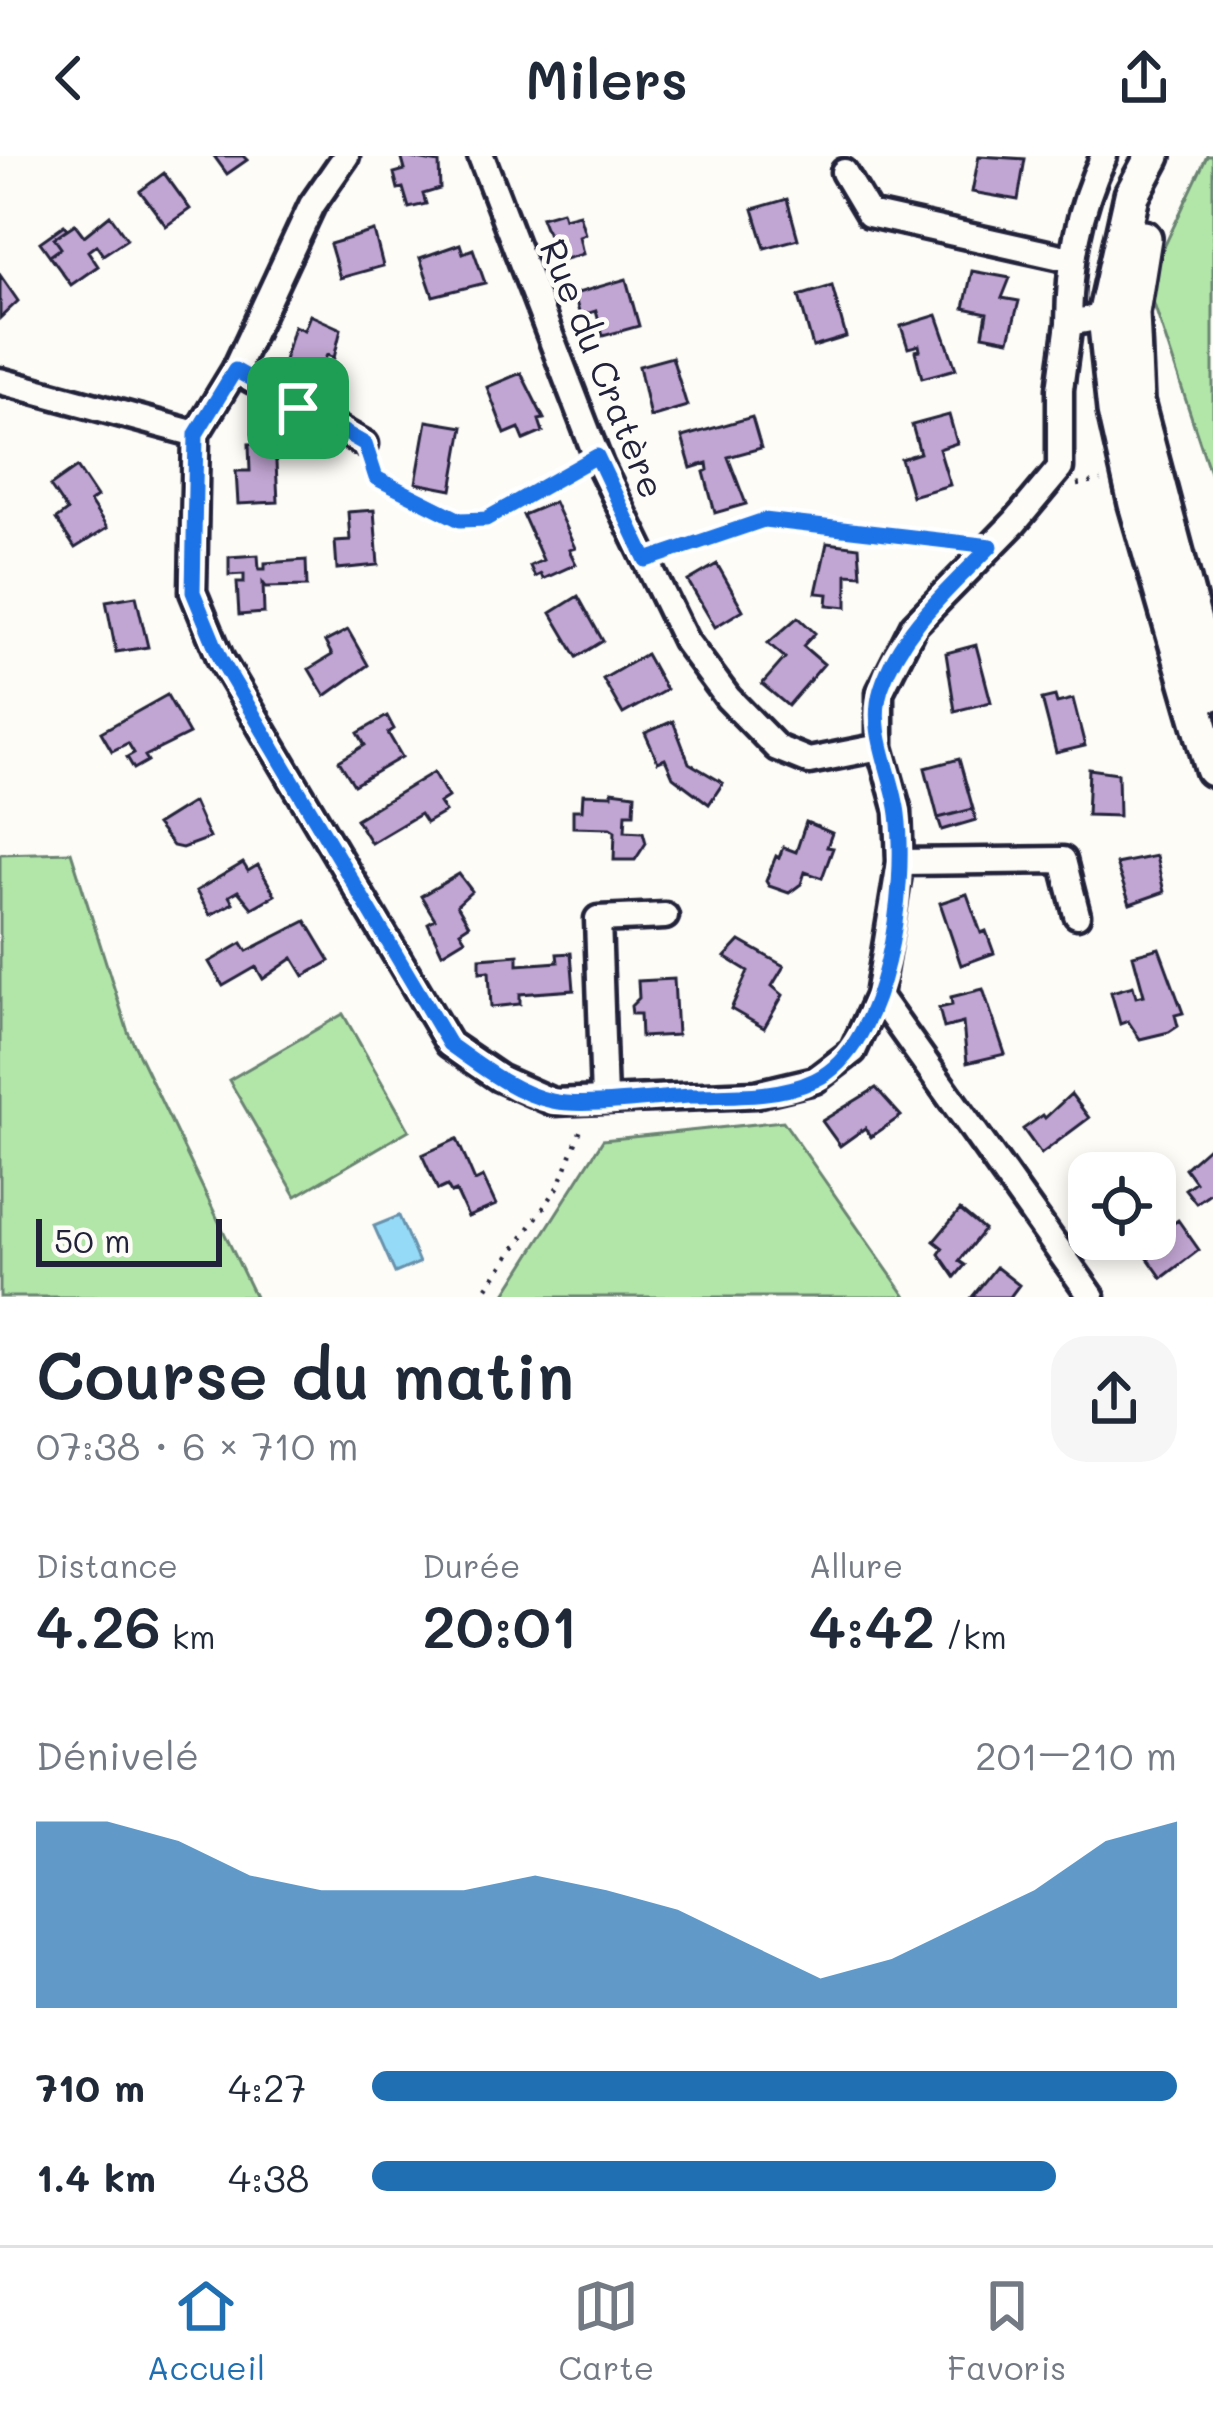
<!DOCTYPE html>
<html lang="fr">
<meta charset="utf-8">
<style>
body{margin:0;font-family:Mali,sans-serif;background:#f6f6f7;color:#1f2937;height:100vh;display:flex;flex-direction:column;font-size:45px;white-space:nowrap}
*{box-sizing:border-box;margin:0}
p{font-size:39px;color:#747a83}
.icon{flex:none;width:66px;height:66px;fill:none;stroke:currentColor;stroke-width:2;stroke-linecap:round;stroke-linejoin:round}
.map{position:relative;height:1141px;overflow:hidden}
.details{display:flex;flex-direction:column;background:#fff;flex:1}
.details>*{flex:none}
.controls{position:absolute;left:1068px;top:996px;display:grid;gap:24px}
.controls a{display:grid;place-items:center;width:108px;height:108px;border-radius:24px;background:#fff;box-shadow:0 6px 18px #0003;font-size:60px}
.scale{position:absolute;left:36px;bottom:30px;width:186px;box-sizing:border-box;padding-left:12px;border:6px solid #22223b;border-top:0;font-size:33px;line-height:42px;white-space:nowrap;color:#22223b;-webkit-text-stroke:9px #fdfcf7;paint-order:stroke}
.pin{position:absolute;display:grid;place-items:center;width:102px;height:102px;color:#fff;margin:-51px;border-radius:24px;box-shadow:0 6px 18px #0006}
.round{display:grid;place-items:center;flex:none;width:126px;height:126px;border-radius:36px;background:#f6f6f7}
.head{display:flex;align-items:center;justify-content:space-between;height:204px;padding:0 36px}
h1{font-size:66px;font-weight:600;line-height:90px}
.figures{display:grid;grid-template-columns:repeat(3,1fr);gap:18px;height:204px;padding:12px 36px}
.figures div{display:grid;align-content:center}
.figures b{font-size:60px;font-weight:600}
.figures small{font-size:33px;font-weight:400}
.figures p{font-size:33px}
.chart{height:336px;padding:24px 36px}
.chart p{display:flex;justify-content:space-between}
.chart svg{width:100%;height:216px;margin-top:12px;fill:#1f6fb2;opacity:.7}
ul{padding:0 36px;list-style:none;font-size:39px}
li{display:grid;grid-template-columns:192px 144px 1fr;align-items:center;height:90px}
li i{height:30px;border-radius:15px;background:#1f6fb2}
header{display:flex;justify-content:space-between;align-items:center;height:156px;padding:0 36px;background:#fff;font-size:54px;font-weight:600}
.menu{display:flex;justify-content:space-around;align-items:center;height:168px;border-top:3px solid #e0e1e3;background:#fff;font-size:33px;color:#747a83}
.menu a{display:grid;justify-items:center;gap:6px}
.menu .active{color:#1f6fb2}
.map>svg:first-child{display:block}
.green{fill:#b2e6a8;stroke:#6a8472;stroke-width:3}
.water{fill:#95dbf7;stroke:#6791ac;stroke-width:3}
.building{fill:#c1a5d2;stroke:#22223b;stroke-width:3}
.lines{fill:none;stroke-linecap:round;stroke-linejoin:round}
.minor-casing{stroke:#22223b;stroke-width:33}
.secondary-casing{stroke:#22223b;stroke-width:42}
.path{stroke:#22223b;stroke-width:4.5;stroke-dasharray:3 9;stroke-linecap:butt}
.minor{stroke:#fdfcf7;stroke-width:24}
.secondary{stroke:#fdfcf7;stroke-width:33}
.route-casing{stroke:#fff;stroke-width:24}
.route{stroke:#1a73e8;stroke-width:15}
.labels{text-anchor:middle;dominant-baseline:central;stroke-width:10;stroke-linejoin:round;paint-order:stroke}
.street-label{font-size:36px;fill:#22223b;stroke:#fdfcf7}
</style>
<header><svg class="icon" aria-label="back" viewBox="0 0 24 24"><path d="M15 5l-7 7 7 7"/></svg>Milers<svg class="icon" aria-label="share" viewBox="0 0 24 24"><path d="M12 15V3M7 8l5-5 5 5M5 13v7h14v-7"/></svg></header>
<div class="map">
<svg width="1213" height="1141" viewBox="0 0 1213 1141">
<rect width="100%" height="100%" fill="#fdfcf7"/>
<filter id="ink" filterUnits="userSpaceOnUse"><feTurbulence type="fractalNoise" baseFrequency=".00833" numOctaves="2"/><feDisplacementMap in="SourceGraphic" scale="24" xChannelSelector="R" yChannelSelector="G"/><feConvolveMatrix kernelMatrix="1 2 1 2 8 2 1 2 1" color-interpolation-filters="sRGB"/></filter>
<g filter="url(#ink)">
<!-- green -->
<path class="green" d="M 1207,0 L 1213,0 L 1213,326 L 1147,127 Z
M 71,696 L 128,876 L 255,1141 L 0,1141 L 0,698 Z
M 343,858 L 409,974 L 296,1040 L 229,924 Z
M 783,965 L 906,1141 L 503,1141 L 603,984 Z"/>
<!-- water -->
<path class="water" d="M 399,1060 L 419,1107 L 395,1117 L 374,1070 Z"/>
<!-- building -->
<path class="building" d="M 214,0 L 243,0 L 247,4 L 227,18 Z
M 401,0 L 439,7 L 440,33 L 423,38 L 426,48 L 409,52 L 403,32 L 398,33 L 394,17 L 405,14 Z
M 979,0 L 1025,3 L 1018,44 L 972,36 Z
M 164,17 L 190,53 L 166,70 L 140,35 Z
M 787,43 L 798,83 L 765,92 L 753,53 Z
M 562,55 L 564,62 L 579,58 L 585,78 L 579,80 L 583,98 L 558,105 L 541,61 Z
M 110,59 L 127,83 L 103,99 L 96,89 L 88,95 L 98,110 L 71,129 L 50,100 L 61,92 L 54,82 L 75,68 L 84,80 Z
M 64,69 L 67,73 L 54,82 L 61,92 L 50,100 L 40,86 Z
M 374,75 L 383,110 L 340,122 L 330,88 Z
M 460,88 L 463,97 L 473,93 L 485,127 L 433,140 L 420,102 Z
M 972,115 L 1010,122 L 1002,142 L 1019,145 L 1009,184 L 983,179 L 987,157 L 964,152 Z
M 0,119 L 18,145 L 0,162 Z
M 626,123 L 639,170 L 603,180 L 596,155 L 580,160 L 574,138 Z
M 832,130 L 846,181 L 813,191 L 799,140 Z
M 310,159 L 341,173 L 334,202 L 327,199 L 324,205 L 328,207 L 319,230 L 283,208 L 294,170 L 304,174 Z
M 937,159 L 956,213 L 922,222 L 915,195 L 920,194 L 919,189 L 908,192 L 901,170 Z
M 672,201 L 687,250 L 650,261 L 639,210 Z
M 521,217 L 544,263 L 539,264 L 543,276 L 524,284 L 519,272 L 505,278 L 487,231 Z
M 949,259 L 957,287 L 939,293 L 950,329 L 912,340 L 901,303 L 920,297 L 912,269 Z
M 752,261 L 761,292 L 728,301 L 746,348 L 715,357 L 704,316 L 708,314 L 707,307 L 691,312 L 682,281 Z
M 427,265 L 463,271 L 452,334 L 416,327 Z
M 275,287 L 278,346 L 238,348 L 236,315 L 250,315 L 249,288 Z
M 77,311 L 97,341 L 90,346 L 107,372 L 75,392 L 56,363 L 67,355 L 50,330 Z
M 554,346 L 575,392 L 569,394 L 576,408 L 543,423 L 541,418 L 535,421 L 530,410 L 543,404 L 523,359 Z
M 374,354 L 378,409 L 337,413 L 335,385 L 350,384 L 348,356 Z
M 827,387 L 859,391 L 861,419 L 847,418 L 847,451 L 827,449 L 828,438 L 816,437 Z
M 258,399 L 259,413 L 265,413 L 265,407 L 306,404 L 307,430 L 266,431 L 263,427 L 264,457 L 239,459 L 237,426 L 244,426 L 244,418 L 229,419 L 229,401 Z
M 717,408 L 743,454 L 715,471 L 688,425 Z
M 136,440 L 148,491 L 116,496 L 106,445 Z
M 578,440 L 603,485 L 577,501 L 551,457 Z
M 798,461 L 815,477 L 803,490 L 824,508 L 788,550 L 762,528 L 785,502 L 768,487 Z
M 348,474 L 368,509 L 325,540 L 309,513 L 332,499 L 325,486 Z
M 976,489 L 991,546 L 955,555 L 946,497 Z
M 646,498 L 666,534 L 623,558 L 603,523 Z
M 167,539 L 189,578 L 145,600 L 148,605 L 134,613 L 127,601 L 134,597 L 128,587 L 112,595 L 101,576 Z
M 1055,540 L 1057,547 L 1073,543 L 1085,590 L 1056,597 L 1042,543 Z
M 387,560 L 394,573 L 388,577 L 402,601 L 354,629 L 339,605 L 365,589 L 358,577 Z
M 673,565 L 689,607 L 723,627 L 709,648 L 673,621 L 665,603 L 658,606 L 645,577 Z
M 959,603 L 973,653 L 938,662 L 925,612 Z
M 1089,613 L 1118,617 L 1119,660 L 1087,659 Z
M 434,616 L 448,641 L 439,647 L 445,656 L 426,667 L 420,658 L 371,687 L 356,663 Z
M 612,635 L 635,638 L 634,657 L 626,657 L 625,675 L 643,676 L 646,687 L 635,704 L 614,704 L 615,675 L 610,672 L 573,671 L 573,654 L 582,654 L 583,638 L 612,639 Z
M 193,646 L 209,682 L 182,692 L 173,690 L 156,669 Z
M 973,653 L 976,664 L 942,674 L 938,662 Z
M 806,666 L 832,677 L 827,691 L 833,692 L 822,722 L 805,716 L 801,728 L 789,737 L 769,730 L 766,725 L 776,700 L 779,702 L 783,691 L 796,696 Z
M 1156,700 L 1164,736 L 1130,748 L 1116,708 Z
M 243,707 L 248,715 L 258,709 L 275,739 L 252,752 L 238,735 L 229,740 L 233,747 L 210,759 L 196,735 Z
M 459,718 L 472,735 L 457,749 L 469,769 L 460,775 L 465,783 L 442,797 L 428,767 L 435,763 L 421,740 Z
M 967,738 L 981,777 L 986,775 L 994,797 L 961,809 L 940,747 Z
M 306,765 L 330,805 L 304,820 L 293,802 L 263,823 L 256,811 L 223,830 L 209,806 L 242,787 L 247,795 Z
M 740,785 L 784,810 L 772,830 L 783,839 L 764,872 L 731,853 L 748,815 L 725,801 Z
M 1159,792 L 1183,857 L 1175,859 L 1178,870 L 1169,876 L 1140,883 L 1128,865 L 1120,868 L 1111,836 L 1133,830 L 1136,841 L 1144,839 L 1133,799 Z
M 571,797 L 574,834 L 520,838 L 520,848 L 491,851 L 489,815 L 480,816 L 480,802 L 518,799 L 518,809 L 558,806 L 557,798 Z
M 674,823 L 677,879 L 641,881 L 640,858 L 632,858 L 631,850 L 639,842 L 638,825 Z
M 983,833 L 1005,898 L 967,907 L 963,867 L 944,872 L 939,852 L 952,849 L 951,841 Z
M 876,932 L 901,960 L 871,981 L 865,972 L 840,990 L 822,965 Z
M 1071,938 L 1089,962 L 1041,998 L 1023,973 L 1043,959 L 1045,962 Z
M 457,983 L 475,1025 L 483,1021 L 496,1049 L 468,1061 L 456,1035 L 451,1037 L 447,1030 L 438,1034 L 422,999 Z
M 1213,987 L 1213,1035 L 1196,1047 L 1185,1033 L 1195,1026 L 1185,1012 Z
M 1089,1025 L 1089,1062 L 1085,1065 L 1071,1038 Z
M 960,1054 L 984,1074 L 959,1105 L 965,1109 L 955,1121 L 939,1098 L 943,1092 L 934,1085 Z
M 1178,1064 L 1199,1094 L 1162,1122 L 1140,1091 Z
M 996,1111 L 1019,1129 L 1010,1141 L 972,1141 Z"/>
<g class="lines">
<!-- minor casing -->
<g class="minor-casing">
<path id="minor" d="M 346,0 L 312,49 L 235,214 L 196,278 L 193,436 L 221,504 L 449,888 L 499,922 L 553,946 L 756,938 L 815,924 L 853,895 L 878,840 L 900,706 L 898,655 L 880,591 L 880,536 L 914,469 L 1015,366 L 1060,312 L 1060,233 L 1069,167 L 1118,158
M 481,0 L 600,309 L 685,484 L 728,542 L 777,592 L 809,605 L 880,591
M 844,16 L 869,58 L 1070,103
M 1069,167 C 1070,106 1077,56 1104,0
M 235,214 L 365,288
M 0,225 L 196,278
M 900,706 L 1063,704 L 1077,759
M 878,840 L 1092,1141
M 604,944 L 598,763 L 665,760"/>
</g>
<!-- secondary casing -->
<g class="secondary-casing">
<path id="secondary" d="M 1153,0 L 1132,39 L 1105,160 L 1115,255 L 1136,348 L 1213,613
M 1144,82 L 1132,157 L 1136,246 L 1213,537"/>
</g>
<!-- path -->
<path class="path" d="M 372,310 L 376,322 L 460,364 L 486,363 L 575,312
M 1077,329 L 1101,325
M 669,397 L 764,364 L 962,386
M 480,1141 L 559,1030 L 583,968"/>
<!-- minor -->
<use href="#minor" class="minor"/>
<!-- secondary -->
<use href="#secondary" class="secondary"/>
</g>
</g>
<g class="lines" filter="url(#ink)">
<!-- route casing -->
<g class="route-casing">
<path id="route" d="M 235,214 L 365,288 L 376,322 L 460,364 L 486,363 L 597,300 L 646,404 L 764,364 L 991,390 C 949,433 900,474 881,533 C 868,576 893,617 898,658 C 907,731 889,889 815,924 C 778,942 729,939 689,940 C 653,942 584,952 552,945 C 514,937 480,910 449,888 L 221,504 L 193,436 L 196,278 Z"/>
</g>
<!-- route -->
<use href="#route" class="route"/>
</g>
<g class="labels">
<!-- street labels -->
<g class="street-label">
<text transform="translate(604 212) rotate(68)">Rue du Cratère</text>
</g>
</g>
</svg>
<div class="controls">
<a><svg class="icon" aria-label="locate" viewBox="0 0 24 24"><circle cx="12" cy="12" r="6"/><path d="M12 2v4M12 18v4M2 12h4M18 12h4"/></svg></a>
</div>
<div class="scale">50 m</div>
<div class="pin" style="left:298px;top:252px;background:#1e9e55"><svg class="icon" aria-label="arrive" viewBox="0 0 24 24"><path d="M6 21V4h12l-3 4 3 4H6"/></svg></div>
</div>
<section class="details">
<div class="head"><div><h1>Course du matin</h1><p>07:38 · 6 × 710 m</p></div><a class="round"><svg class="icon" aria-label="share" viewBox="0 0 24 24"><path d="M12 15V3M7 8l5-5 5 5M5 13v7h14v-7"/></svg></a></div>
<div class="figures">
<div><p>Distance</p><b>4.26<small> km</small></b></div>
<div><p>Durée</p><b>20:01</b></div>
<div><p>Allure</p><b>4:42<small> /km</small></b></div>
</div>
<div class="chart"><p><span>Dénivelé</span>201–210 m</p>
<svg viewBox="0 0 160 44" preserveAspectRatio="none"><path d="M0 44V6L10 6L20 10L30 17L40 20L50 20L60 20L70 17L80 20L90 24L100 31L110 38L120 34L130 27L140 20L150 10L160 6V44z"/></svg>
</div>
<ul>
<li><b>710 m</b>4:27<i style="width:100%"></i></li>
<li><b>1.4 km</b>4:38<i style="width:85%"></i></li>
</ul>
</section>
<nav class="menu">
<a class="active"><svg class="icon" aria-label="home" viewBox="0 0 24 24"><path d="M3 11l9-7 9 7M6 9v11h12V9"/></svg>Accueil</a>
<a><svg class="icon" aria-label="map" viewBox="0 0 24 24"><path d="M3 6l6-2 6 2 6-2v14l-6 2-6-2-6 2zM9 4v14M15 6v14"/></svg>Carte</a>
<a><svg class="icon" aria-label="saved" viewBox="0 0 24 24"><path d="M7 4h10v16l-5-4-5 4z"/></svg>Favoris</a>
</nav>
